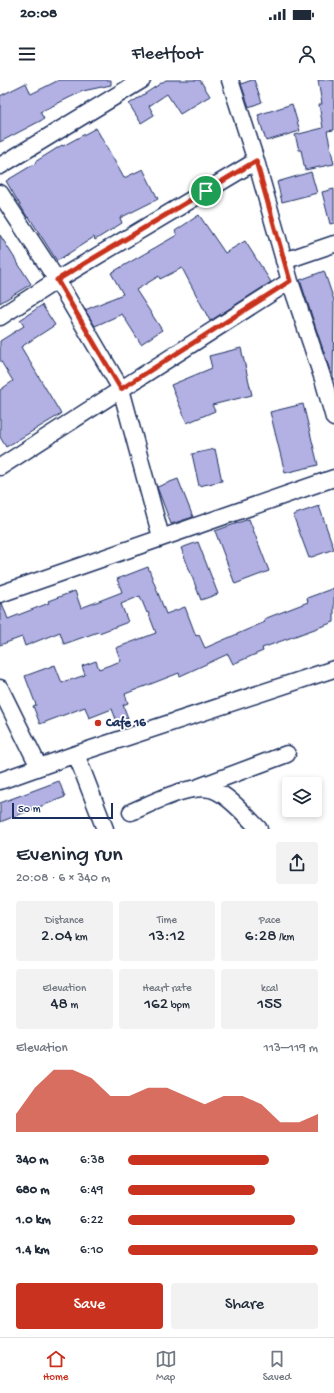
<!DOCTYPE html>
<meta charset="utf-8">
<style>
body{margin:0;font-family:"Gochi Hand",sans-serif;background:#f2f2f3;color:#1f2937;height:100vh;display:flex;flex-direction:column;font-size:15px;white-space:nowrap}
*{box-sizing:border-box;margin:0}
p{font-size:13px;color:#747a83}
.icon{flex:none;width:22px;height:22px;fill:none;stroke:currentColor;stroke-width:2;stroke-linecap:round;stroke-linejoin:round}
.map{position:relative;height:749px;overflow:hidden}
.details{display:flex;flex-direction:column;background:#fff;flex:1}
.details>*{flex:none}
.fabs{position:absolute;left:282px;top:697px;display:grid;gap:8px}
.fabs a{display:grid;place-items:center;width:40px;height:40px;border-radius:4px;background:#fff;box-shadow:0 2px 6px #0003;font-size:20px}
.scale{position:absolute;left:12px;bottom:10px;width:101px;box-sizing:border-box;padding-left:4px;border:2px solid #1b2f5e;border-top:0;font-size:11px;line-height:14px;white-space:nowrap;color:#1b2f5e;-webkit-text-stroke:3px #fff;paint-order:stroke}
.pin{position:absolute;display:grid;place-items:center;width:34px;height:34px;color:#fff;margin:-17px;border:2px solid #fff;border-radius:50%;box-shadow:0 1px 4px #0007}
.round{display:grid;place-items:center;flex:none;width:42px;height:42px;border-radius:4px;background:#f2f2f3}
.summary{display:flex;align-items:center;justify-content:space-between;height:68px;padding:0 16px}
h1{font-size:22px;font-weight:600;line-height:30px}
.figures{display:grid;grid-template-columns:repeat(3,1fr);gap:6px;height:68px;padding:4px 16px}
.figures div{display:grid;align-content:center;border-radius:4px;background:#f2f2f3;text-align:center}
.figures b{font-size:17px;font-weight:600}
.figures small{font-size:11px;font-weight:400}
.figures p{font-size:11px}
.chart{height:112px;padding:8px 16px}
.chart p{display:flex;justify-content:space-between}
.chart svg{width:100%;height:72px;margin-top:4px;fill:#c8321e;opacity:.7}
.cta{display:flex;gap:8px;margin-top:auto;padding:8px 16px}
.cta a{flex:1;height:46px;border-radius:4px;background:#c8321e;color:#fff;font-size:16px;font-weight:600;line-height:46px;text-align:center}
.cta a+a{background:#f2f2f3;color:#1f2937}
ul{padding:0 16px;list-style:none;font-size:13px}
li{display:grid;grid-template-columns:64px 48px 1fr;align-items:center;height:30px}
li i{height:10px;border-radius:5px;background:#c8321e}
.status{display:flex;justify-content:space-between;align-items:center;height:28px;padding:0 20px;background:#fff;direction:ltr}
.status svg{height:11px;fill:currentColor}
header{display:flex;justify-content:space-between;align-items:center;height:52px;padding:0 16px;background:#fff;font-size:18px;font-weight:600}
.dock{display:flex;justify-content:space-around;align-items:center;height:56px;border-top:1px solid #e0e1e3;background:#fff;font-size:11px;color:#747a83}
.dock a{display:grid;justify-items:center;gap:2px}
.dock .active{color:#c8321e}
.map>svg:first-child{display:block}
.building{fill:#b3b1e3;stroke:#1b2f5e}
.lines{fill:none;stroke-linecap:round;stroke-linejoin:round}
.minor-casing{stroke:#1b2f5e;stroke-width:19}
.minor{stroke:#fff;stroke-width:16}
.route-casing{stroke:#fff;stroke-width:8}
.route{stroke:#c8321e;stroke-width:5}
.poi-dot{fill:#c8321e;stroke:#fff;stroke-width:1.5}
.labels{text-anchor:middle;dominant-baseline:central;stroke-width:3.5;stroke-linejoin:round;paint-order:stroke}
.poi-label{font-size:13px;font-weight:bold;fill:#1b2f5e;stroke:#fff;text-anchor:start}
</style>
<div class="status"><b>20:08</b><svg viewBox="0 0 49 12"><path d="M0 12V9h3v3zM5 12V6h3v6zM10 12V3h3v9zM15 12V0h3v12zM26 1h20v11H26zM47 4h2v5h-2z"/></svg></div>
<header><svg class="icon" aria-label="menu" viewBox="0 0 24 24"><path d="M4 6h16M4 12h16M4 18h16"/></svg>Fleetfoot<svg class="icon" aria-label="person" viewBox="0 0 24 24"><circle cx="12" cy="8" r="4"/><path d="M4 21q1-7 8-7t8 7"/></svg></header>
<div class="map">
<svg width="334" height="749" viewBox="0 0 334 749">
<rect width="100%" height="100%" fill="#fff"/>
<filter id="ink" filterUnits="userSpaceOnUse"><feTurbulence type="fractalNoise" baseFrequency=".025" numOctaves="2"/><feDisplacementMap in="SourceGraphic" scale="8" xChannelSelector="R" yChannelSelector="G"/><feConvolveMatrix kernelMatrix="1 2 1 2 8 2 1 2 1" color-interpolation-filters="sRGB"/></filter>
<g filter="url(#ink)">
<!-- building -->
<path class="building" d="M 59,0 L 111,0 L 111,5 L 83,11 L 40,32 L 44,39 L 0,62 L 0,16 L 26,3 L 31,14 Z
M 166,0 L 200,0 L 210,16 L 180,34 L 167,14 L 149,26 L 154,35 L 141,43 L 129,24 Z
M 252,0 L 254,0 L 262,22 L 249,27 L 241,4 Z
M 318,0 L 334,0 L 334,50 L 327,51 L 334,84 L 305,90 L 301,70 L 299,70 L 295,55 L 323,48 L 319,24 L 322,24 Z
M 292,24 L 300,51 L 266,61 L 258,35 Z
M 96,48 L 124,98 L 143,89 L 158,119 L 120,138 L 122,143 L 95,160 L 94,157 L 57,181 L 29,137 L 28,138 L 26,135 L 6,101 L 36,83 L 35,82 L 62,65 L 63,66 Z
M 311,92 L 317,113 L 282,122 L 277,102 Z
M 334,109 L 334,143 L 330,144 L 322,112 Z
M 199,135 L 225,173 L 245,161 L 271,202 L 210,241 L 182,188 L 160,199 L 159,196 L 136,210 L 162,250 L 141,264 L 122,234 L 95,246 L 85,230 L 123,214 L 111,193 L 177,155 L 175,151 Z
M 0,155 L 31,204 L 0,223 Z
M 324,191 L 334,220 L 333,300 L 300,200 Z
M 42,225 L 55,245 L 21,267 L 61,334 L 6,367 L 0,357 L 0,310 L 13,301 L 0,280 L 0,261 L 24,246 L 20,240 Z
M 241,268 L 252,315 L 212,325 L 215,331 L 187,343 L 171,305 L 212,288 L 209,276 Z
M 303,324 L 318,385 L 285,393 L 270,332 Z
M 215,369 L 222,401 L 199,406 L 192,374 Z
M 178,399 L 193,437 L 171,444 L 157,407 Z
M 319,426 L 334,469 L 309,478 L 293,435 Z
M 249,439 L 269,491 L 235,504 L 215,451 Z
M 198,462 L 218,514 L 201,520 L 181,468 Z
M 148,487 L 166,534 L 185,527 L 196,556 L 199,555 L 205,568 L 265,542 L 264,539 L 308,522 L 307,518 L 334,508 L 334,542 L 262,568 L 263,571 L 233,584 L 228,574 L 180,596 L 179,593 L 125,614 L 128,623 L 123,625 L 128,638 L 117,642 L 112,629 L 89,638 L 85,627 L 40,644 L 33,626 L 36,625 L 25,596 L 55,585 L 62,603 L 85,595 L 82,586 L 96,581 L 99,589 L 121,581 L 116,568 L 156,553 L 148,532 L 147,533 L 140,516 L 121,524 L 128,542 L 99,553 L 98,552 L 64,564 L 60,552 L 25,566 L 22,557 L 0,565 L 0,523 L 2,523 L 8,539 L 49,523 L 48,521 L 75,511 L 81,528 L 122,512 L 117,499 Z
M 59,701 L 65,717 L 0,742 L 0,723 Z"/>
<g class="lines">
<!-- minor casing -->
<g class="minor-casing">
<path id="minor" d="M 230,0 L 256,81 L 290,201 L 323,299 L 334,338
M 0,86 L 142,0
M 0,113 L 57,200 L 121,309 L 161,457
M 284,181 L 334,164
M 0,237 L 57,200 L 256,81
M 0,387 L 290,201
M 0,514 L 334,398
M 0,608 L 39,687
M 76,674 L 105,749
M 0,701 L 76,674 L 334,589
M 199,707 L 287,674
M 131,732 C 153,723 196,699 218,712 C 233,720 247,737 259,749"/>
</g>
<!-- minor -->
<use href="#minor" class="minor"/>
</g>
</g>
<g class="lines" filter="url(#ink)">
<!-- route casing -->
<g class="route-casing">
<path id="route" d="M 256,81 L 290,201 L 121,309 L 57,200 Z"/>
</g>
<!-- route -->
<use href="#route" class="route"/>
</g>
<!-- markers -->
<circle class="poi-dot" cx="98" cy="643" r="4"/>
<g class="labels">
<!-- poi labels -->
<g class="poi-label">
<text x="106" y="643">Cafe 16</text>
</g>
</g>
</svg>
<div class="fabs">
<a><svg class="icon" aria-label="layers" viewBox="0 0 24 24"><path d="M12 4l9 5-9 5-9-5zM3 14l9 5 9-5"/></svg></a>
</div>
<div class="scale">50 m</div>
<div class="pin" style="left:206px;top:111px;background:#1e9e55"><svg class="icon" aria-label="arrive" viewBox="0 0 24 24"><path d="M6 21V4h12l-3 4 3 4H6"/></svg></div>
</div>
<section class="details">
<div class="summary"><div><h1>Evening run</h1><p>20:08 · 6 × 340 m</p></div><a class="round"><svg class="icon" aria-label="share" viewBox="0 0 24 24"><path d="M12 15V3M7 8l5-5 5 5M5 13v7h14v-7"/></svg></a></div>
<div class="figures">
<div><p>Distance</p><b>2.04<small> km</small></b></div>
<div><p>Time</p><b>13:12</b></div>
<div><p>Pace</p><b>6:28<small> /km</small></b></div>
</div>
<div class="figures">
<div><p>Elevation</p><b>48<small> m</small></b></div>
<div><p>Heart rate</p><b>162<small> bpm</small></b></div>
<div><p>kcal</p><b>155</b></div>
</div>
<div class="chart"><p><span>Elevation</span>113–119 m</p>
<svg viewBox="0 0 160 44" preserveAspectRatio="none"><path d="M0 44V33L10 17L20 6L30 6L40 11L50 22L60 22L70 17L80 17L90 22L100 27L110 22L120 22L130 27L140 38L150 38L160 33V44z"/></svg>
</div>
<ul>
<li><b>340 m</b>6:38<i style="width:74%"></i></li>
<li><b>680 m</b>6:49<i style="width:67%"></i></li>
<li><b>1.0 km</b>6:22<i style="width:88%"></i></li>
<li><b>1.4 km</b>6:10<i style="width:100%"></i></li>
</ul>
<div class="cta"><a>Save</a><a>Share</a></div>
</section>
<nav class="dock">
<a class="active"><svg class="icon" aria-label="home" viewBox="0 0 24 24"><path d="M3 11l9-7 9 7M6 9v11h12V9"/></svg>Home</a>
<a><svg class="icon" aria-label="map" viewBox="0 0 24 24"><path d="M3 6l6-2 6 2 6-2v14l-6 2-6-2-6 2zM9 4v14M15 6v14"/></svg>Map</a>
<a><svg class="icon" aria-label="saved" viewBox="0 0 24 24"><path d="M7 4h10v16l-5-4-5 4z"/></svg>Saved</a>
</nav>
